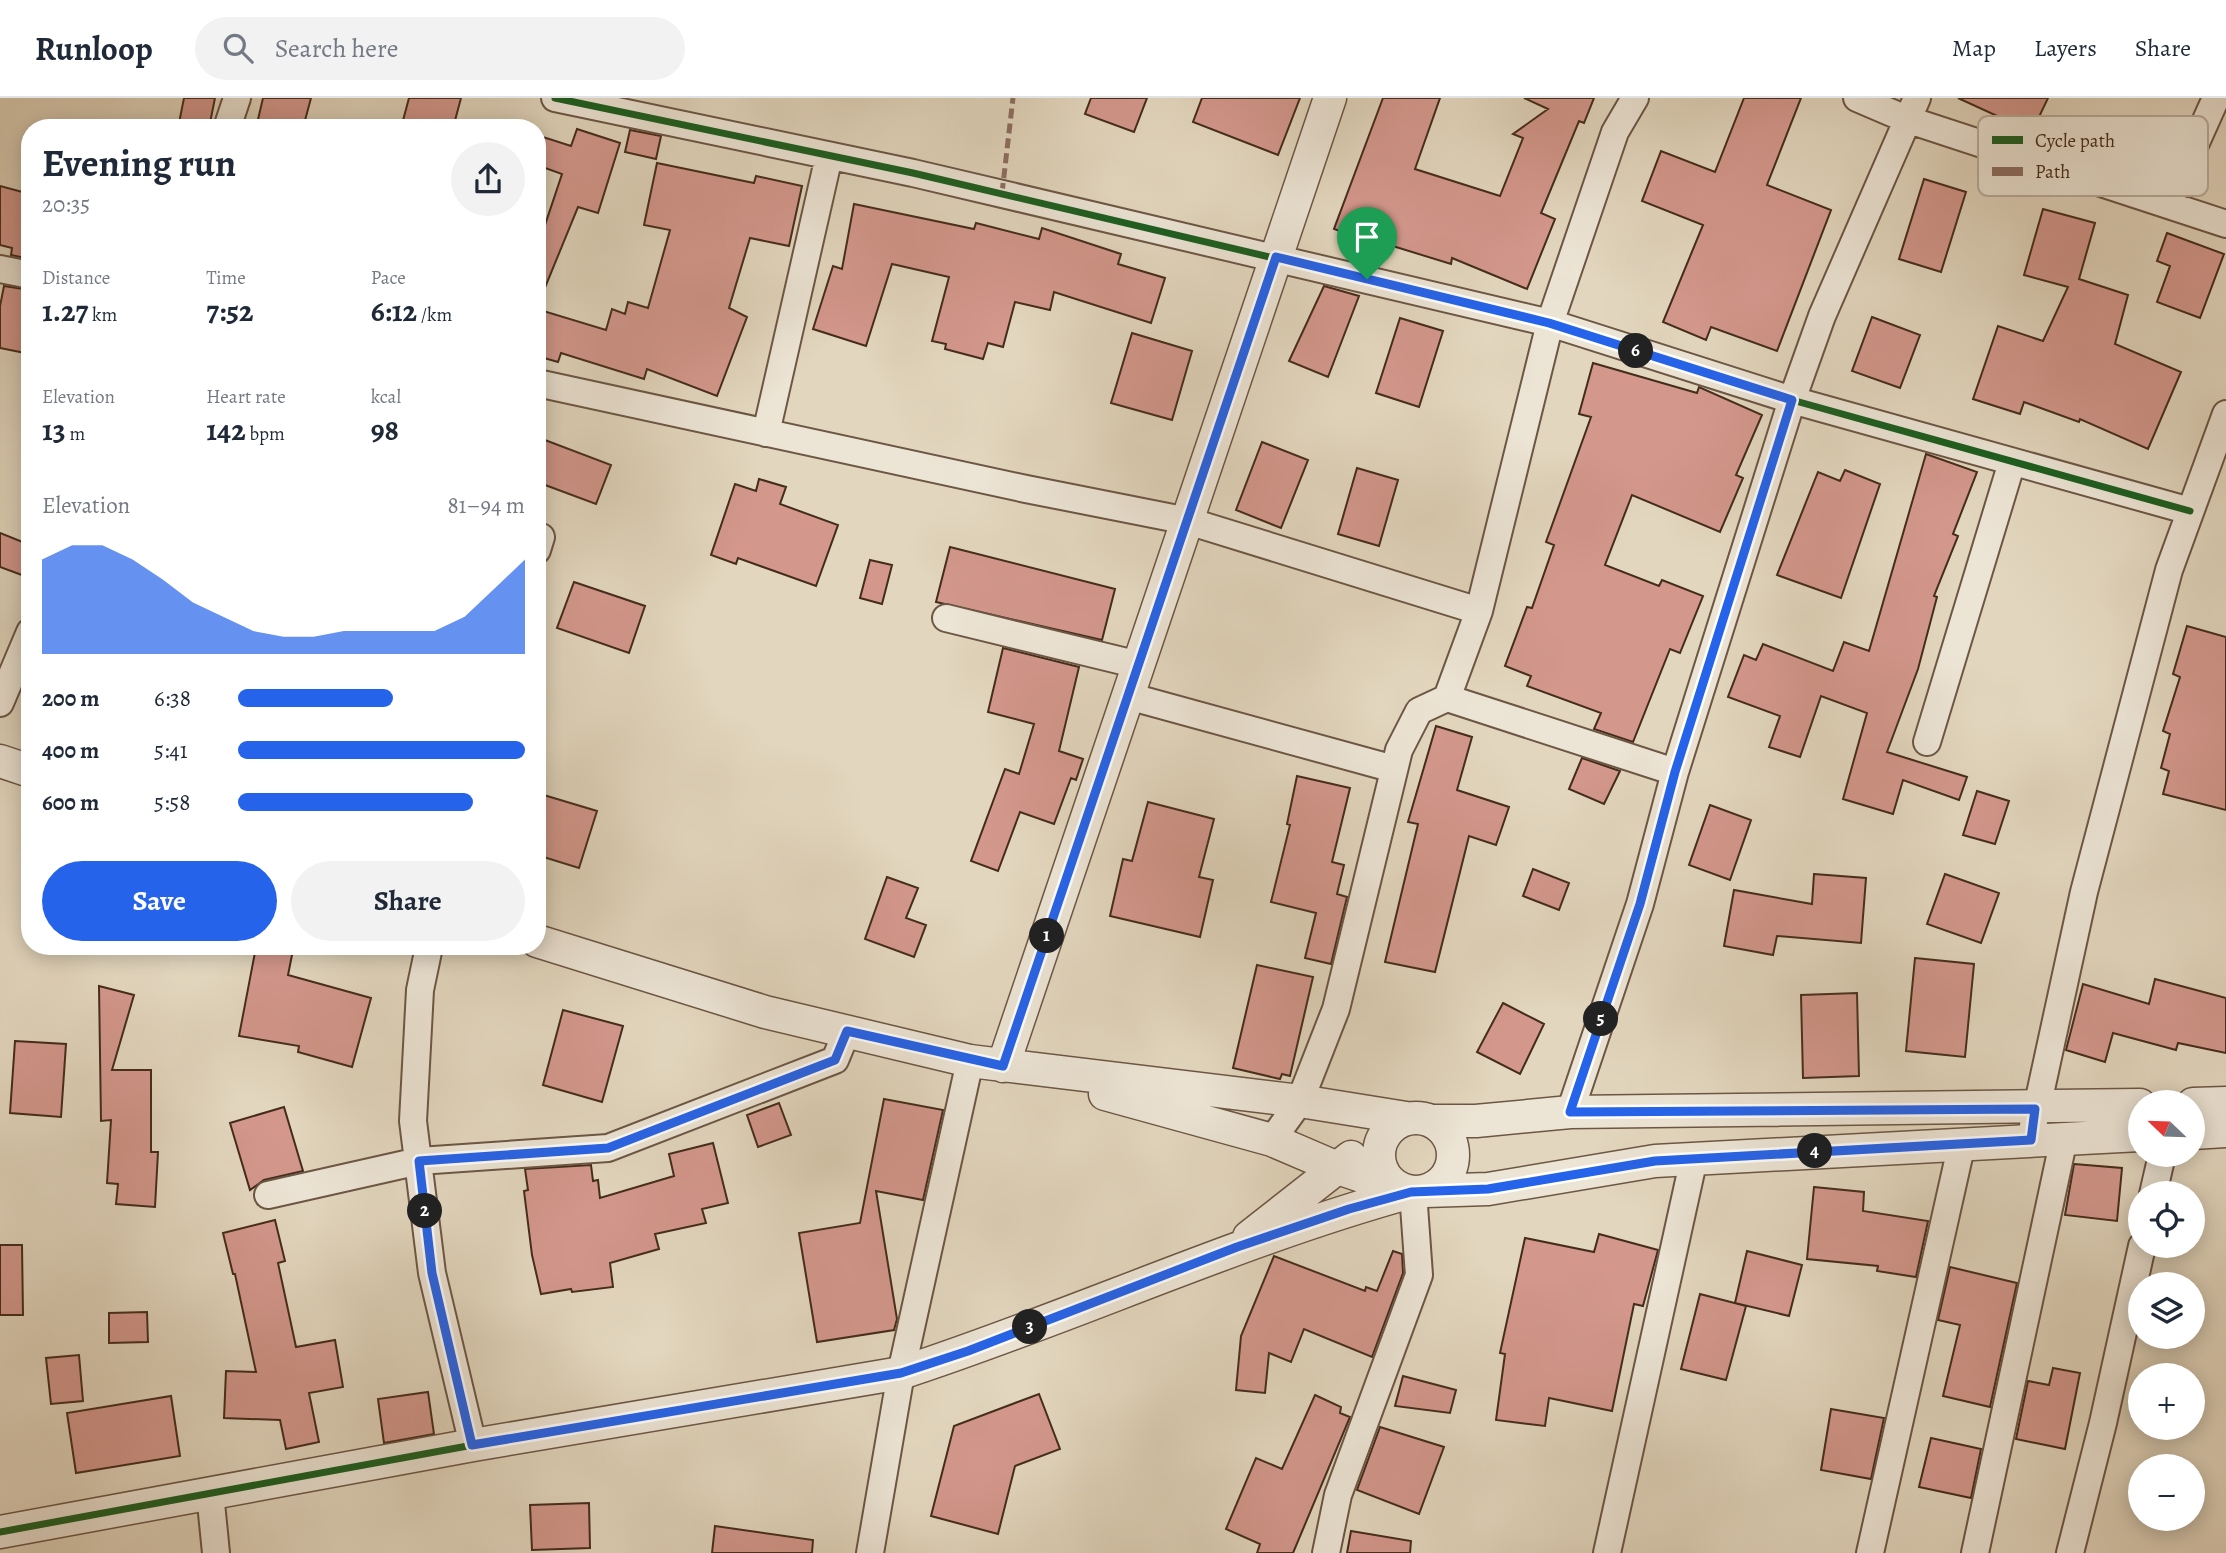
<!DOCTYPE html>
<meta charset="utf-8">
<style>
body{margin:0;font-family:Alegreya,serif;background:#f2f2f3;color:#1f2937;height:100vh;display:flex;flex-direction:column;font-size:26px;white-space:nowrap}
*{box-sizing:border-box;margin:0}
p{font-size:23px;color:#747a83}
.icon{flex:none;width:38px;height:38px;fill:none;stroke:currentColor;stroke-width:2;stroke-linecap:round;stroke-linejoin:round}
.map{position:relative;flex:1;overflow:hidden}
.drawer{position:absolute;left:21px;top:21px;width:525px;height:836px;display:flex;flex-direction:column;background:#fff;border-radius:28px;box-shadow:0 4px 18px #0003}
.drawer>*{flex:none}
.needle{width:46px;rotate:293deg}
.controls{position:absolute;left:2128px;top:992px;display:grid;gap:14px}
.controls a{display:grid;place-items:center;width:77px;height:77px;border-radius:50%;background:#fff;box-shadow:0 4px 18px #0003;font-size:35px}
.pin{position:absolute;display:grid;place-items:center;width:60px;height:60px;color:#fff;margin:-72px -30px;border-radius:50% 50% 50% 0;rotate:-45deg;box-shadow:0 0 7px #0007}
.pin .icon{rotate:45deg}
.km{position:absolute;width:35px;height:35px;margin:-18px;border-radius:50%;background:#222;color:#fff;font-size:19px;line-height:35px;text-align:center}
.round{display:grid;place-items:center;flex:none;width:74px;height:74px;border-radius:37px;background:#f2f2f3}
.head{display:flex;align-items:center;justify-content:space-between;height:119px;padding:0 21px}
h1{font-size:38px;font-weight:700;line-height:52px}
.stats{display:grid;grid-template-columns:repeat(3,1fr);gap:10px;height:119px;padding:7px 21px}
.stats div{display:grid;align-content:center}
.stats b{font-size:30px;font-weight:700}
.stats small{font-size:19px;font-weight:400}
.stats p{font-size:19px}
.chart{height:196px;padding:14px 21px}
.chart p{display:flex;justify-content:space-between}
.chart svg{width:100%;height:126px;margin-top:7px;fill:#2563eb;opacity:.7}
.primary-button{display:flex;gap:14px;margin-top:auto;padding:14px 21px}
.primary-button a{flex:1;height:80px;border-radius:42px;background:#2563eb;color:#fff;font-size:28px;font-weight:700;line-height:80px;text-align:center}
.primary-button a+a{background:#f2f2f3;color:#1f2937}
ul{padding:0 21px;list-style:none;font-size:23px}
li{display:grid;grid-template-columns:112px 84px 1fr;align-items:center;height:52px}
li i{height:18px;border-radius:9px;background:#2563eb}
header{display:flex;align-items:center;gap:42px;box-sizing:border-box;height:98px;padding:0 35px;background:#fff;border-bottom:2px solid #e0e1e3}
header strong{font-size:33px}
nav{display:flex;gap:38px;margin-inline-start:auto;font-size:24px}
.search{width:490px;height:63px;background:#f2f2f3;display:flex;align-items:center;gap:18px;box-sizing:border-box;padding:0 24px;border-radius:38px;color:#747a83;font-size:26px}
.map>svg:first-child{display:block}
.building{fill:#d3978c;stroke:#442c1c;stroke-width:2}
.lines{fill:none;stroke-linecap:round;stroke-linejoin:round}
.minor-casing{stroke:#6c5644;stroke-width:30}
.tertiary-casing{stroke:#6c5644;stroke-width:35}
.minor{stroke:#ece4d5;stroke-width:26}
.tertiary{stroke:#ece4d5;stroke-width:32}
.quiet{stroke:#8d6e63;stroke-width:5;stroke-dasharray:10 5;stroke-linecap:butt}
.cycleway-casing{stroke:#ece4d5;stroke-width:11}
.cycleway{stroke:#1b5e20;stroke-width:7}
.route-casing{stroke:#fff;stroke-width:14}
.route{stroke:#2563eb;stroke-width:9}
.key{fill:#ece4d5;stroke:#baad9e;stroke-width:2}
.key-label{font-size:19px;fill:#442c1c}
</style>
<header>
<strong>Runloop</strong>
<div class="search"><svg class="icon" aria-label="search" viewBox="0 0 24 24"><circle cx="10" cy="10" r="6"/><path d="M15 15l6 6"/></svg>Search here</div>
<nav><a>Map</a><a>Layers</a><a>Share</a></nav>
</header>
<div class="map">
<svg width="2226" height="1455" viewBox="0 0 2226 1455">
<rect width="100%" height="100%" fill="#e2d6be"/>
<filter id="stains"><feTurbulence type="fractalNoise" baseFrequency=".00286" numOctaves="4"/><feColorMatrix values="0 0 0 0 .2 0 0 0 0 .09 0 0 0 0 .02 0 0 0 .5 -.17"/></filter>
<radialGradient id="worn" r=".72"><stop offset=".6" stop-color="#630" stop-opacity="0"/><stop offset="1" stop-color="#630" stop-opacity=".3"/></radialGradient>
<!-- building -->
<path class="building" d="M 184,0 L 215,0 L 209,30 L 178,30 Z
M 263,0 L 311,0 L 303,30 L 256,30 Z
M 409,0 L 461,0 L 453,30 L 401,30 Z
M 1091,0 L 1147,0 L 1134,34 L 1085,16 Z
M 1202,0 L 1300,0 L 1278,57 L 1193,24 Z
M 1383,0 L 1440,0 L 1415,71 L 1500,98 L 1523,40 L 1513,36 L 1548,11 L 1524,0 L 1594,0 L 1584,25 L 1579,23 L 1541,115 L 1555,121 L 1527,191 L 1452,160 L 1451,166 L 1383,145 L 1381,148 L 1334,131 Z
M 1744,0 L 1801,0 L 1767,87 L 1831,112 L 1777,253 L 1711,229 L 1706,242 L 1663,224 L 1703,127 L 1642,103 L 1661,53 L 1715,74 Z
M 1958,0 L 2048,0 L 2028,42 L 2002,30 L 2006,22 Z
M 577,31 L 620,45 L 598,115 L 578,109 L 537,209 L 537,151 L 562,76 L 537,67 L 537,37 L 571,48 Z
M 630,32 L 661,38 L 656,61 L 625,54 Z
M 657,65 L 754,85 L 756,78 L 802,88 L 789,148 L 750,140 L 729,210 L 747,219 L 717,298 L 647,271 L 644,281 L 561,255 L 558,264 L 537,258 L 537,211 L 606,232 L 612,211 L 625,216 L 628,204 L 648,210 L 670,132 L 644,127 Z
M 1924,81 L 1966,94 L 1941,174 L 1899,161 Z
M 0,88 L 30,96 L 30,161 L 11,157 L 12,150 L 0,147 Z
M 854,106 L 974,131 L 976,125 L 1039,141 L 1042,130 L 1121,156 L 1118,166 L 1165,180 L 1151,225 L 1054,194 L 1050,212 L 1015,204 L 1003,249 L 988,245 L 983,261 L 945,251 L 946,246 L 932,243 L 949,179 L 892,166 L 866,248 L 813,231 L 833,168 L 842,171 Z
M 2043,111 L 2095,125 L 2079,181 L 2128,197 L 2115,246 L 2181,274 L 2148,351 L 2080,321 L 2079,324 L 2024,304 L 2020,316 L 1973,301 L 1998,228 L 2043,243 L 2068,189 L 2024,177 Z
M 2167,135 L 2224,156 L 2200,220 L 2157,204 L 2170,168 L 2157,163 Z
M 4,188 L 30,192 L 30,256 L 0,250 L 0,208 Z
M 1324,188 L 1359,198 L 1328,279 L 1289,263 Z
M 1872,219 L 1920,237 L 1900,290 L 1852,273 Z
M 1400,220 L 1443,233 L 1419,309 L 1376,295 Z
M 1132,235 L 1192,253 L 1172,322 L 1111,305 Z
M 1593,265 L 1697,295 L 1699,289 L 1762,317 L 1736,377 L 1743,380 L 1720,434 L 1632,397 L 1605,467 L 1659,488 L 1662,482 L 1703,498 L 1680,555 L 1670,551 L 1633,644 L 1594,631 L 1601,615 L 1527,588 L 1531,578 L 1505,568 L 1527,509 L 1532,510 L 1554,447 L 1546,444 L 1591,319 L 1579,316 Z
M 537,339 L 611,367 L 596,406 L 537,384 Z
M 1262,344 L 1308,362 L 1281,430 L 1236,412 Z
M 1926,356 L 1977,374 L 1953,436 L 1958,438 L 1934,498 L 1937,499 L 1918,571 L 1887,654 L 1967,679 L 1959,702 L 1903,682 L 1893,716 L 1843,701 L 1867,615 L 1821,598 L 1800,659 L 1769,649 L 1780,618 L 1728,599 L 1744,557 L 1756,562 L 1763,546 L 1833,573 L 1844,544 L 1869,553 Z
M 1357,370 L 1398,382 L 1379,448 L 1338,436 Z
M 1845,372 L 1880,386 L 1841,500 L 1777,477 L 1818,374 L 1840,383 Z
M 759,381 L 786,389 L 780,406 L 838,427 L 816,488 L 738,460 L 736,466 L 711,457 L 735,386 L 756,393 Z
M 0,435 L 30,447 L 30,480 L 0,469 Z
M 950,449 L 1115,491 L 1102,542 L 936,504 Z
M 870,462 L 892,467 L 882,506 L 860,500 Z
M 574,484 L 645,508 L 629,555 L 557,530 Z
M 2187,528 L 2226,539 L 2226,712 L 2163,696 L 2169,673 L 2161,670 L 2170,636 L 2163,633 L 2180,579 L 2173,576 Z
M 1003,550 L 1079,569 L 1059,653 L 1083,661 L 1076,682 L 1071,680 L 1054,726 L 1020,714 L 998,773 L 971,763 L 1005,671 L 1019,676 L 1034,626 L 988,614 Z
M 1436,628 L 1472,639 L 1457,692 L 1509,709 L 1496,747 L 1469,738 L 1435,874 L 1385,864 L 1418,726 L 1408,724 Z
M 1582,660 L 1620,673 L 1604,706 L 1569,691 Z
M 1297,678 L 1350,690 L 1332,764 L 1344,767 L 1337,796 L 1347,799 L 1331,866 L 1305,860 L 1316,815 L 1271,804 L 1290,727 L 1287,726 Z
M 1977,693 L 2009,703 L 1995,746 L 1963,737 Z
M 537,695 L 597,713 L 579,770 L 537,757 Z
M 1148,704 L 1214,721 L 1199,779 L 1213,782 L 1200,839 L 1110,818 L 1123,761 L 1132,763 Z
M 1710,707 L 1751,722 L 1730,782 L 1689,767 Z
M 1533,771 L 1569,785 L 1559,812 L 1523,798 Z
M 1814,776 L 1866,780 L 1861,845 L 1777,838 L 1773,857 L 1724,848 L 1734,792 L 1812,806 Z
M 1945,776 L 1999,795 L 1981,845 L 1927,826 Z
M 887,779 L 918,790 L 906,820 L 926,827 L 914,859 L 865,841 Z
M 256,849 L 293,852 L 288,877 L 371,900 L 352,969 L 298,954 L 299,948 L 239,938 Z
M 1915,860 L 1974,866 L 1965,959 L 1906,953 Z
M 1257,867 L 1313,879 L 1290,978 L 1282,976 L 1280,981 L 1233,970 Z
M 2155,881 L 2226,900 L 2226,955 L 2178,945 L 2176,952 L 2113,935 L 2105,964 L 2066,952 L 2083,886 L 2149,906 Z
M 99,888 L 134,897 L 112,972 L 151,972 L 151,1054 L 158,1054 L 155,1109 L 116,1106 L 118,1086 L 107,1085 L 111,1022 L 101,1023 Z
M 1857,895 L 1859,978 L 1803,980 L 1801,897 Z
M 1503,905 L 1544,926 L 1520,976 L 1477,954 Z
M 563,912 L 623,928 L 602,1004 L 543,987 Z
M 15,943 L 66,946 L 61,1019 L 10,1015 Z
M 884,1001 L 943,1012 L 923,1102 L 876,1093 L 897,1221 L 894,1232 L 817,1244 L 799,1135 L 860,1125 Z
M 779,1005 L 791,1037 L 758,1049 L 747,1017 Z
M 284,1009 L 303,1073 L 264,1082 L 250,1092 L 230,1025 Z
M 713,1045 L 728,1105 L 702,1111 L 706,1125 L 655,1136 L 659,1151 L 610,1165 L 613,1189 L 572,1194 L 571,1191 L 541,1196 L 532,1157 L 524,1093 L 528,1092 L 525,1071 L 591,1067 L 593,1083 L 598,1082 L 600,1100 L 674,1078 L 669,1056 Z
M 2074,1066 L 2122,1070 L 2117,1123 L 2065,1117 Z
M 1814,1089 L 1864,1094 L 1863,1113 L 1928,1123 L 1916,1179 L 1877,1173 L 1878,1168 L 1807,1161 Z
M 275,1122 L 285,1163 L 278,1165 L 296,1249 L 335,1242 L 343,1289 L 309,1295 L 319,1344 L 286,1351 L 280,1322 L 224,1320 L 226,1273 L 256,1274 L 235,1176 L 233,1176 L 223,1135 Z
M 1599,1136 L 1658,1152 L 1643,1208 L 1634,1206 L 1612,1313 L 1549,1300 L 1545,1328 L 1496,1322 L 1505,1256 L 1500,1255 L 1525,1140 L 1594,1154 Z
M 0,1147 L 22,1147 L 23,1217 L 0,1217 Z
M 1393,1153 L 1402,1156 L 1403,1175 L 1372,1259 L 1304,1231 L 1291,1264 L 1269,1255 L 1265,1295 L 1236,1292 L 1241,1238 L 1274,1158 L 1365,1193 L 1366,1189 L 1377,1193 Z
M 1747,1153 L 1802,1167 L 1789,1218 L 1735,1205 Z
M 1950,1169 L 2017,1185 L 1990,1309 L 1943,1298 L 1960,1227 L 1938,1222 Z
M 1700,1196 L 1746,1208 L 1726,1282 L 1681,1271 Z
M 147,1214 L 148,1244 L 109,1245 L 109,1215 Z
M 79,1257 L 83,1303 L 51,1306 L 46,1260 Z
M 2053,1270 L 2080,1275 L 2065,1351 L 2016,1341 L 2028,1283 L 2049,1287 Z
M 1403,1278 L 1456,1292 L 1450,1315 L 1395,1308 Z
M 428,1294 L 434,1336 L 384,1345 L 378,1301 Z
M 1039,1296 L 1060,1351 L 1015,1368 L 998,1436 L 931,1418 L 954,1328 Z
M 1315,1297 L 1341,1309 L 1340,1315 L 1350,1319 L 1293,1455 L 1257,1455 L 1260,1446 L 1226,1431 L 1256,1360 L 1282,1371 Z
M 171,1298 L 180,1358 L 76,1375 L 67,1315 Z
M 1831,1311 L 1884,1320 L 1871,1381 L 1821,1372 Z
M 1380,1329 L 1444,1349 L 1419,1416 L 1357,1392 Z
M 1931,1340 L 1981,1351 L 1971,1400 L 1919,1389 Z
M 589,1405 L 590,1450 L 532,1452 L 530,1407 Z
M 715,1428 L 813,1442 L 812,1455 L 712,1455 Z
M 1351,1433 L 1411,1443 L 1410,1455 L 1347,1455 Z"/>
<g class="lines">
<!-- minor casing -->
<g class="minor-casing">
<path id="minor" d="M 555,0 L 913,75 L 1550,225 L 1792,302 L 2190,413
M 1857,0 L 1906,21 L 2226,126
M 227,30 L 237,0
M 2168,107 L 2216,0
M 0,171 L 30,177
M 537,285 L 1026,391 L 1188,423 L 1479,513
M 766,335 L 829,58
M 537,452 L 541,439
M 946,520 L 1139,567
M 1128,598 L 1394,671
M 1447,600 L 1675,674
M 0,605 L 30,534
M 1927,644 L 2012,364
M 429,849 L 420,892 L 413,1023 L 432,1175 L 473,1347
M 1570,1014 L 1640,806 L 1675,674 L 1792,302 L 1822,218 L 1917,0
M 1272,1042 L 1300,1003 L 1336,911 L 1399,652 L 1419,613 L 1447,600 L 1479,513 L 1550,225 L 1615,34 L 1635,0
M 2030,1042 L 2084,794 L 2169,472 L 2226,316
M 2153,1096 L 2162,1057
M 268,1097 L 419,1063 L 608,1050 L 835,962 L 847,933
M 210,1395 L 216,1455
M 870,1455 L 901,1275 L 970,963
M 1326,1455 L 1338,1397 L 1419,1177 L 1413,1094
M 1607,1455 L 1694,1060
M 1870,1455 L 1962,1045
M 1975,1455 L 2064,1040
M 2070,1455 L 2103,1325 L 2142,1148"/>
</g>
<!-- tertiary casing -->
<g class="tertiary-casing">
<path id="tertiary" d="M 0,663 L 30,673
M 537,843 L 765,914 L 970,963 L 1300,1003 L 1406,1020
M 1003,968 L 1330,0
M 1105,996 L 1272,1042 L 1335,1069 L 1397,1090
M 2193,1006 L 2226,1005
M1379 1057a37 37 0 1 1 74 0a37 37 0 1 1-74 0Z
M 1435,1023 L 1476,1023 L 1570,1014 L 2140,1007
M 2193,1035 L 2226,1033
M 1426,1093 L 1488,1091 L 1655,1063 L 2140,1037
M 1249,1139 L 1351,1059
M 0,1434 L 473,1347 L 901,1275 C 1073,1219 1237,1142 1411,1094"/>
</g>
<!-- minor -->
<use href="#minor" class="minor"/>
<!-- tertiary -->
<use href="#tertiary" class="tertiary"/>
<!-- quiet -->
<path class="quiet" d="M 1002,95 L 1013,0"/>
<!-- cycleway casing -->
<g class="cycleway-casing">
<path id="cycleway" d="M 555,0 L 913,75 L 1550,225 L 1792,302 L 2190,413
M 0,1434 L 473,1347 L 901,1275 C 1073,1219 1237,1142 1411,1094"/>
</g>
<!-- cycleway -->
<use href="#cycleway" class="cycleway"/>
</g>
<g class="lines">
<!-- route casing -->
<g class="route-casing">
<path id="route" d="M 1276,159 L 1549,225 L 1792,302 L 1675,674 L 1640,806 L 1570,1014 L 2035,1011 L 2031,1042 L 1655,1063 L 1488,1091 L 1411,1094 L 1349,1111 L 1237,1149 L 968,1253 L 901,1275 L 472,1347 L 432,1175 L 419,1063 L 608,1050 L 835,962 L 847,933 L 1003,968 Z"/>
</g>
<!-- route -->
<use href="#route" class="route"/>
</g>
<!-- legend -->
<rect x="1978" y="18" width="230" height="80" rx="10" class="key"/>
<rect x="1992" y="38" width="31" height="8" fill="#1b5e20"/>
<rect x="1992" y="69" width="31" height="9" fill="#8d6e63"/>
<g class="key-label">
<text x="2035" y="49">Cycle path</text>
<text x="2035" y="80">Path</text>
</g>
<rect width="100%" height="100%" filter="url(#stains)"/>
<rect width="100%" height="100%" fill="url(#worn)"/>
</svg>
<div class="controls">
<a><svg class="needle" viewBox="-14 -14 28 28"><path d="M0-13l5 13h-10z" fill="#e53935"/><path d="M0 13l5-13h-10z" fill="#747a83"/></svg></a>
<a><svg class="icon" aria-label="locate" viewBox="0 0 24 24"><circle cx="12" cy="12" r="6"/><path d="M12 2v4M12 18v4M2 12h4M18 12h4"/></svg></a>
<a><svg class="icon" aria-label="layers" viewBox="0 0 24 24"><path d="M12 4l9 5-9 5-9-5zM3 14l9 5 9-5"/></svg></a>
<a>+</a>
<a>−</a>
</div>
<div class="pin" style="left:1367px;top:181px;background:#1e9e55"><svg class="icon" aria-label="arrive" viewBox="0 0 24 24"><path d="M6 21V4h12l-3 4 3 4H6"/></svg></div>
<b class="km" style="left:1047px;top:838px">1</b>
<b class="km" style="left:425px;top:1113px">2</b>
<b class="km" style="left:1030px;top:1229px">3</b>
<b class="km" style="left:1815px;top:1053px">4</b>
<b class="km" style="left:1601px;top:921px">5</b>
<b class="km" style="left:1636px;top:253px">6</b>
<section class="drawer">
<div class="head"><div><h1>Evening run</h1><p>20:35</p></div><a class="round"><svg class="icon" aria-label="share" viewBox="0 0 24 24"><path d="M12 15V3M7 8l5-5 5 5M5 13v7h14v-7"/></svg></a></div>
<div class="stats">
<div><p>Distance</p><b>1.27<small> km</small></b></div>
<div><p>Time</p><b>7:52</b></div>
<div><p>Pace</p><b>6:12<small> /km</small></b></div>
</div>
<div class="stats">
<div><p>Elevation</p><b>13<small> m</small></b></div>
<div><p>Heart rate</p><b>142<small> bpm</small></b></div>
<div><p>kcal</p><b>98</b></div>
</div>
<div class="chart"><p><span>Elevation</span>81–94 m</p>
<svg viewBox="0 0 160 44" preserveAspectRatio="none"><path d="M0 44V11L10 6L20 6L30 11L40 18L50 26L60 31L70 36L80 38L90 38L100 36L110 36L120 36L130 36L140 31L150 21L160 11V44z"/></svg>
</div>
<ul>
<li><b>200 m</b>6:38<i style="width:54%"></i></li>
<li><b>400 m</b>5:41<i style="width:100%"></i></li>
<li><b>600 m</b>5:58<i style="width:82%"></i></li>
</ul>
<div class="primary-button"><a>Save</a><a>Share</a></div>
</section>
</div>
